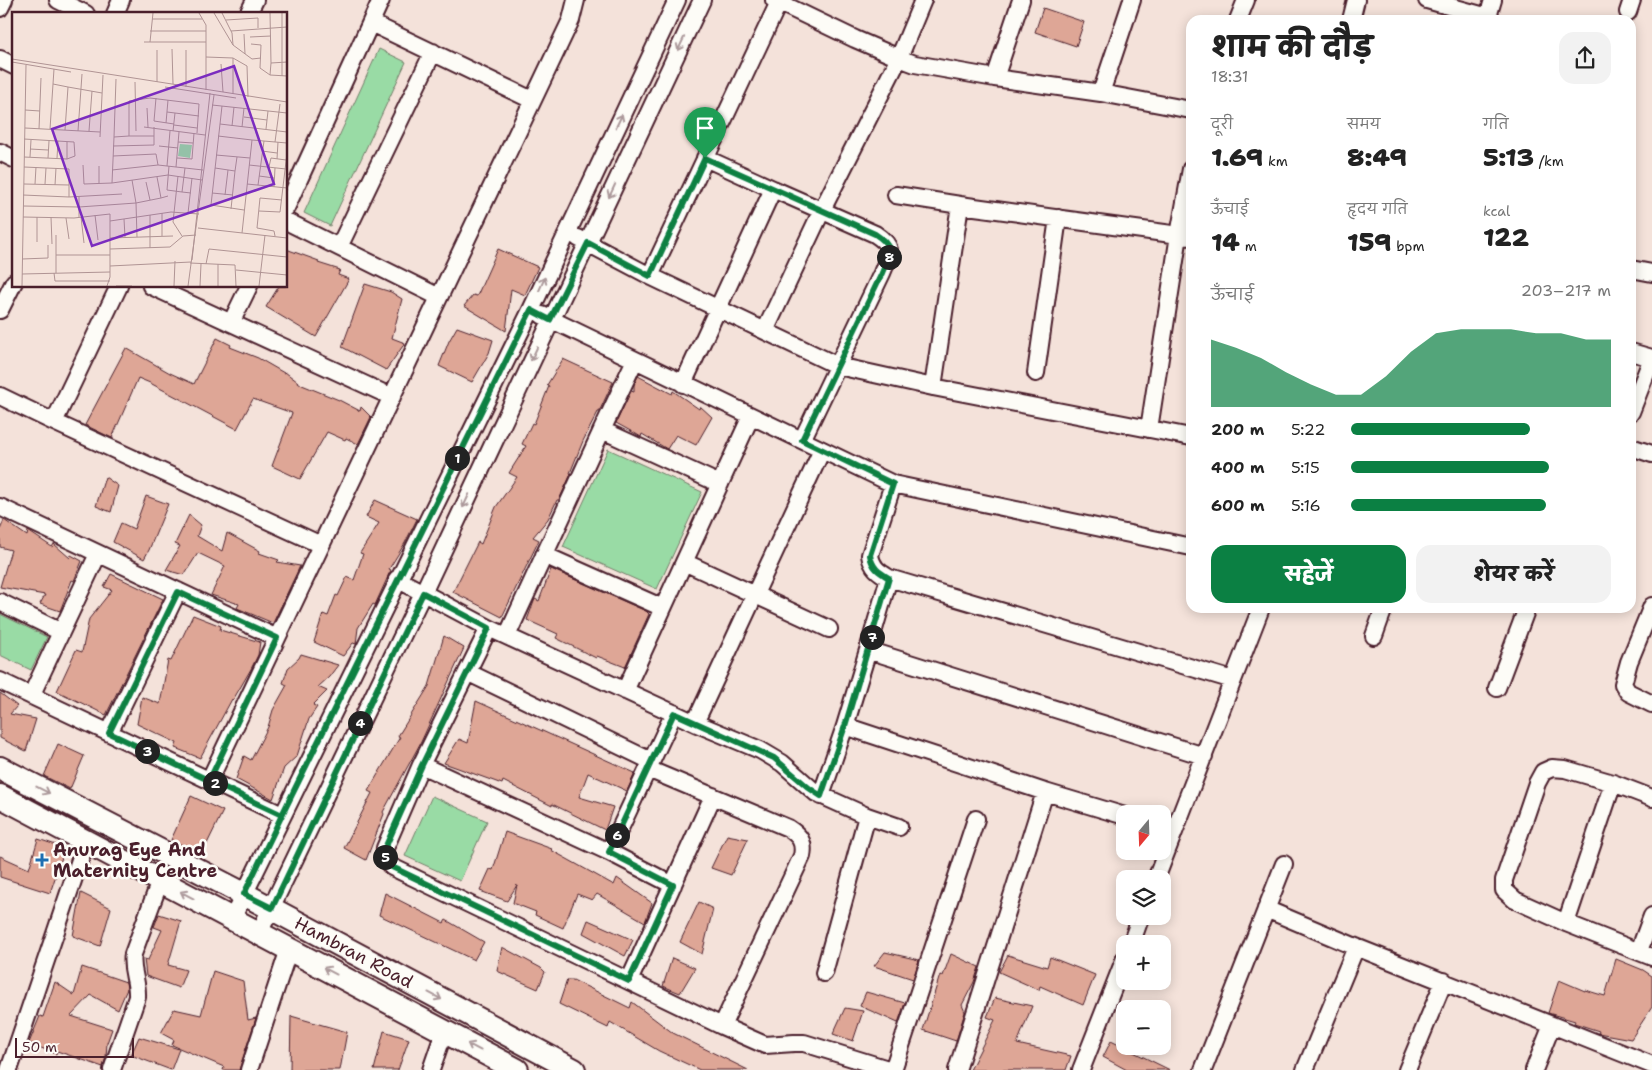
<!DOCTYPE html>
<html lang="hi">
<meta charset="utf-8">
<style>
body{margin:0;font-family:"Shantell Sans","Playpen Sans Deva",sans-serif;background:#f2f2f2;color:#222;height:100vh;display:flex;flex-direction:column;font-size:19px;white-space:nowrap}
*{box-sizing:border-box;margin:0}
p{font-size:16px;color:#767676}
.icon{flex:none;width:28px;height:28px;fill:none;stroke:currentColor;stroke-width:2;stroke-linecap:round;stroke-linejoin:round}
.map{position:relative;flex:1;overflow:hidden}
.sheet{position:absolute;left:1186px;top:15px;width:450px;height:598px;display:flex;flex-direction:column;background:#fff;border-radius:15px;box-shadow:0 2px 12px #0003}
.sheet>*{flex:none}
.needle{width:32px;rotate:199deg}
.buttons{position:absolute;left:1116px;top:805px;display:grid;gap:10px}
.buttons a{display:grid;place-items:center;width:55px;height:55px;border-radius:10px;background:#fff;box-shadow:0 2px 12px #0003;font-size:25px}
.scale{position:absolute;left:15px;bottom:12px;width:119px;box-sizing:border-box;padding-left:5px;border:2px solid #4a1f2b;border-top:0;font-size:14px;line-height:18px;white-space:nowrap;color:#4a1f2b;-webkit-text-stroke:4px #fdfcf7;paint-order:stroke}
.pin{position:absolute;display:grid;place-items:center;width:42px;height:42px;color:#fff;margin:-51px -21px;border-radius:50% 50% 50% 0;rotate:-45deg;box-shadow:0 0 5px #0007}
.pin .icon{rotate:45deg}
.km{position:absolute;width:25px;height:25px;margin:-12px;border-radius:50%;background:#222;color:#fff;font-size:14px;line-height:25px;text-align:center}
.round{display:grid;place-items:center;flex:none;width:52px;height:52px;border-radius:15px;background:#f2f2f2}
.overview{display:flex;align-items:center;justify-content:space-between;height:85px;padding:0 25px}
h1{font-size:28px;font-weight:800;line-height:38px}
.figures{display:grid;grid-template-columns:repeat(3,1fr);gap:8px;height:85px;padding:5px 25px}
.figures div{display:grid;align-content:center}
.figures b{font-size:25px;font-weight:800}
.figures small{font-size:14px;font-weight:400}
.figures p{font-size:14px}
.chart{height:140px;padding:10px 25px}
.chart p{display:flex;justify-content:space-between}
.chart svg{width:100%;height:90px;margin-top:5px;fill:#0b8043;opacity:.7}
.button{display:flex;gap:10px;margin-top:auto;padding:10px 25px}
.button a{flex:1;height:58px;border-radius:15px;background:#0b8043;color:#fff;font-size:20px;font-weight:800;line-height:58px;text-align:center}
.button a+a{background:#f2f2f2;color:#222}
ul{padding:0 25px;list-style:none;font-size:16px}
li{display:grid;grid-template-columns:80px 60px 1fr;align-items:center;height:38px}
li i{height:12px;border-radius:6px;background:#0b8043}
.map>svg:first-child{display:block}
.green{fill:#99dba5;stroke:#727d68}
.building{fill:#dea696;stroke:#4a1f2b}
.lines{fill:none;stroke-linecap:round;stroke-linejoin:round}
.street-casing{stroke:#4a1f2b;stroke-width:20}
.secondary-casing{stroke:#4a1f2b;stroke-width:26}
.street{stroke:#fdfcf7;stroke-width:16}
.secondary{stroke:#fdfcf7;stroke-width:22}
.oneway{stroke:#ac999b}
.route-casing{stroke:#fff;stroke-width:10}
.route{stroke:#0b8043;stroke-width:6}
.poi-dot{fill:#1f6fb2;stroke:#fdfcf7;stroke-width:2}
.labels{text-anchor:middle;dominant-baseline:central;stroke-width:5;stroke-linejoin:round;paint-order:stroke}
.poi-label{font-size:18px;font-weight:bold;fill:#4a1f2b;stroke:#fdfcf7;text-anchor:start}
.street-label{font-size:18px;fill:#4a1f2b;stroke:#fdfcf7}
.inset-road{fill:none;stroke:#b09494;stroke-width:1}
.view{fill:#7b2cbf;fill-opacity:0.15;stroke:#7b2cbf;stroke-width:2.5}
.inset-edge{fill:none;stroke:#4a1f2b;stroke-width:2.5}
</style>
<div class="map">
<svg width="1652" height="1070" viewBox="0 0 1652 1070">
<rect width="100%" height="100%" fill="#f4e2da"/>
<filter id="ink" filterUnits="userSpaceOnUse"><feTurbulence type="fractalNoise" baseFrequency=".02" numOctaves="2"/><feDisplacementMap in="SourceGraphic" scale="10" xChannelSelector="R" yChannelSelector="G"/><feConvolveMatrix kernelMatrix="1 2 1 2 8 2 1 2 1" color-interpolation-filters="sRGB"/></filter>
<g filter="url(#ink)">
<!-- green -->
<path class="green" d="M 379,49 L 406,62 L 330,226 L 304,213 Z
M 608,449 L 702,492 L 657,589 L 563,547 Z
M 0,614 L 47,637 L 31,670 L 0,655 Z
M 432,796 L 487,821 L 460,881 L 405,856 Z"/>
<!-- building -->
<path class="building" d="M 1043,8 L 1084,22 L 1076,46 L 1035,32 Z
M 286,249 L 319,261 L 318,263 L 340,270 L 338,275 L 349,279 L 316,337 L 266,307 L 279,286 L 286,286 Z
M 498,249 L 538,267 L 525,295 L 511,289 L 506,331 L 464,306 L 473,295 L 477,296 Z
M 365,284 L 391,292 L 402,299 L 392,338 L 405,343 L 386,370 L 342,347 Z
M 457,327 L 493,340 L 489,353 L 472,382 L 439,366 L 449,341 Z
M 217,338 L 231,345 L 230,347 L 258,358 L 284,373 L 285,372 L 302,385 L 339,400 L 360,411 L 361,407 L 371,417 L 358,444 L 346,438 L 345,440 L 327,432 L 300,479 L 272,466 L 292,413 L 253,399 L 237,429 L 150,383 L 138,378 L 112,438 L 85,425 L 126,348 L 170,373 L 194,384 Z
M 563,359 L 613,382 L 599,412 L 598,412 L 583,441 L 570,473 L 571,474 L 559,500 L 557,500 L 548,519 L 533,537 L 539,540 L 502,617 L 453,592 L 478,542 L 481,544 L 496,507 L 517,477 L 509,473 L 526,446 L 522,444 L 532,423 L 534,424 L 549,386 L 547,385 Z
M 638,376 L 672,394 L 673,391 L 699,409 L 700,406 L 712,417 L 696,445 L 676,435 L 667,449 L 642,434 L 641,437 L 636,434 L 616,423 L 631,391 L 634,392 L 634,385 Z
M 105,477 L 118,486 L 111,512 L 96,506 Z
M 146,496 L 168,504 L 149,550 L 144,559 L 113,542 L 121,523 L 134,529 Z
M 375,500 L 417,519 L 405,543 L 389,569 L 391,570 L 375,605 L 373,604 L 358,628 L 356,644 L 353,643 L 343,656 L 314,642 L 323,614 L 328,616 L 336,595 L 338,596 L 347,577 L 354,580 L 363,554 L 360,553 L 379,523 L 366,517 Z
M 189,515 L 201,525 L 197,536 L 222,551 L 227,533 L 260,551 L 259,553 L 279,560 L 277,562 L 300,566 L 273,623 L 237,608 L 239,604 L 211,595 L 225,566 L 198,553 L 184,575 L 166,570 L 180,546 L 175,544 Z
M 4,520 L 27,536 L 28,531 L 52,547 L 54,544 L 70,558 L 71,555 L 82,561 L 74,581 L 72,580 L 60,611 L 40,604 L 45,595 L 0,587 L 11,550 L 0,547 L 0,530 Z
M 551,569 L 646,611 L 649,614 L 625,667 L 597,656 L 596,658 L 556,638 L 558,634 L 527,620 L 535,599 L 539,601 Z
M 111,574 L 163,599 L 106,715 L 57,691 L 76,650 L 82,652 L 89,619 L 112,590 L 104,587 Z
M 193,615 L 221,626 L 220,630 L 260,642 L 258,655 L 251,669 L 233,700 L 232,699 L 200,758 L 175,748 L 177,743 L 137,724 L 142,697 L 160,704 L 168,660 L 171,661 Z
M 444,636 L 464,648 L 421,742 L 383,812 L 384,814 L 366,860 L 344,848 L 372,793 L 368,791 L 400,737 L 398,736 L 429,686 Z
M 301,654 L 338,665 L 329,677 L 318,687 L 327,691 L 313,705 L 317,707 L 309,719 L 297,756 L 284,768 L 273,799 L 236,779 L 244,756 L 251,760 L 268,727 L 273,710 L 287,685 L 283,683 L 288,668 L 299,658 Z
M 0,693 L 17,706 L 10,714 L 36,719 L 26,751 L 0,738 Z
M 476,701 L 635,773 L 627,791 L 588,773 L 579,797 L 613,807 L 605,830 L 552,804 L 552,806 L 503,781 L 502,784 L 444,763 L 459,739 L 468,743 Z
M 58,744 L 84,756 L 70,789 L 44,776 Z
M 191,796 L 223,811 L 202,854 L 171,840 Z
M 505,832 L 552,849 L 551,850 L 614,885 L 617,878 L 652,903 L 645,922 L 597,894 L 592,900 L 577,894 L 563,928 L 535,915 L 536,912 L 513,903 L 517,885 L 507,901 L 480,891 L 490,869 L 493,870 Z
M 727,835 L 748,839 L 731,875 L 711,868 Z
M 38,839 L 65,848 L 50,893 L 0,877 L 0,856 L 29,869 Z
M 81,893 L 111,908 L 100,946 L 73,936 Z
M 385,893 L 444,923 L 446,920 L 484,942 L 474,960 L 379,915 Z
M 699,902 L 713,909 L 702,954 L 680,942 Z
M 159,914 L 181,921 L 168,965 L 186,970 L 179,988 L 146,976 L 144,959 L 148,960 L 162,930 L 154,927 Z
M 588,920 L 633,940 L 625,956 L 583,933 Z
M 502,947 L 541,968 L 545,972 L 538,989 L 497,971 Z
M 885,952 L 919,960 L 913,979 L 874,966 Z
M 951,954 L 979,967 L 974,982 L 962,1005 L 965,1012 L 956,1041 L 923,1030 L 940,975 L 943,976 Z
M 1008,955 L 1047,967 L 1050,957 L 1095,975 L 1083,1005 L 1040,986 L 1039,990 L 999,972 Z
M 672,958 L 695,968 L 680,993 L 663,986 Z
M 1616,959 L 1643,970 L 1652,976 L 1652,1007 L 1631,1039 L 1598,1033 L 1599,1031 L 1574,1023 L 1575,1021 L 1548,1013 L 1559,980 L 1585,991 L 1585,990 L 1605,996 Z
M 82,967 L 126,982 L 127,989 L 118,1010 L 91,995 L 71,1016 L 112,1029 L 107,1043 L 106,1057 L 103,1067 L 57,1051 L 56,1054 L 29,1043 L 40,1016 L 43,1017 L 55,982 L 74,995 Z
M 213,971 L 243,981 L 248,1020 L 256,1018 L 239,1070 L 223,1070 L 224,1067 L 172,1045 L 174,1040 L 161,1033 L 174,1009 L 201,1015 Z
M 567,980 L 573,980 L 630,1008 L 632,1002 L 673,1033 L 748,1070 L 700,1070 L 659,1051 L 610,1022 L 608,1028 L 559,1004 Z
M 866,992 L 905,1003 L 898,1023 L 860,1006 Z
M 995,998 L 1032,1006 L 1017,1044 L 1071,1056 L 1066,1070 L 970,1070 L 995,1020 L 987,1017 Z
M 845,1008 L 863,1011 L 853,1041 L 833,1034 Z
M 291,1016 L 347,1032 L 340,1070 L 290,1070 Z
M 384,1031 L 409,1039 L 398,1070 L 374,1070 Z
M 139,1037 L 179,1049 L 171,1070 L 131,1055 Z
M 1111,1041 L 1170,1070 L 1127,1070 L 1103,1057 Z"/>
<g class="lines">
<!-- street casing -->
<g class="street-casing">
<path id="street" d="M 58,0 L 86,14
M 774,0 L 855,39 L 899,58 L 915,64 L 995,78 L 1101,93 L 1191,110
M 1427,0 L 1488,17
M 0,8 L 4,0
M 1628,12 L 1632,0
M 115,14 L 121,0
M 248,14 L 255,0
M 1238,20 L 1246,0
M 1351,20 L 1356,0
M 1487,20 L 1493,0
M 371,23 L 532,100
M 0,59 L 14,66
M 995,78 L 1021,0
M 1101,93 L 1132,0
M 0,152 L 14,159
M 1191,169 L 1179,235 L 1191,237
M 773,189 L 875,234 C 895,247 890,253 882,273 L 802,440
M 896,195 L 960,205 L 933,387
M 960,205 L 1179,235 L 1149,429
M 286,208 L 381,0
M 286,221 L 439,297
M 578,238 L 650,276 L 838,366 L 933,387 L 1191,437
M 339,247 L 433,52
M 1631,269 L 1652,273
M 650,276 L 779,2
M 119,286 L 54,422 L 321,545
M 151,286 L 392,397
M 0,310 L 14,282
M 542,315 L 893,484 L 1191,547
M 231,323 L 249,286
M 765,331 L 822,210 L 899,58 L 923,0
M 1631,352 L 1652,358
M 1036,373 L 1058,218
M 683,384 L 773,189 L 705,158
M 0,396 L 54,422
M 1631,412 L 1652,358
M 602,430 L 635,360
M 1631,447 L 1652,454
M 893,484 L 870,555 C 872,568 879,572 889,578 L 1233,680
M 0,507 L 277,638
M 544,555 L 663,608
M 684,562 L 829,629
M 397,579 L 489,628 L 695,723 L 760,750 L 782,763 L 816,793 L 867,816 L 899,827
M 0,602 L 61,632
M 1652,606 L 1629,662 L 1623,684 L 1628,692 L 1652,704
M 489,628 L 421,765 L 385,848 C 384,857 386,861 392,867 L 722,1026 L 765,1045 L 794,1043 L 804,1043 L 891,1070
M 507,636 L 602,430 L 720,484
M 1374,636 L 1384,608
M 868,650 L 889,578
M 467,672 L 651,761
M 0,681 L 282,815
M 1497,688 L 1527,608
M 625,691 L 751,416
M 31,696 L 98,554
M 695,723 L 822,450
M 845,726 L 868,650 L 1204,756
M 109,733 L 178,591
M 421,765 L 609,852 L 673,885
M 648,769 L 788,828 C 799,835 805,842 802,856 L 722,1026
M 209,781 L 571,20 L 576,0
M 821,796 L 845,726 L 1045,792
M 1652,798 L 1613,783 L 1565,769 L 1552,768 L 1543,772 L 1537,783 L 1504,880 L 1504,890 L 1515,900 L 1566,923 L 1652,957
M 1174,832 L 1261,608
M 609,852 L 674,713
M 1156,879 L 1174,832 L 1162,828
M 1266,909 L 1356,947 L 1652,1065
M 232,919 L 531,310 L 677,0
M 1566,923 L 1613,783
M 259,933 L 423,593 L 702,0
M 1131,944 L 1141,916
M 1639,951 L 1652,916
M 824,973 L 867,816
M 629,981 L 713,796
M 9,1070 L 86,842
M 112,1070 L 137,997 C 138,980 130,970 133,954 L 160,881
M 249,1070 L 289,949
M 431,1070 L 444,1032
M 893,1070 L 976,819
M 957,1070 L 1045,792 L 1125,816
M 1081,1070 L 1125,958
M 1203,1070 L 1284,864
M 1305,1070 L 1356,947
M 1407,1070 L 1444,981
M 1534,1070 L 1552,1025"/>
</g>
<!-- secondary casing -->
<g class="secondary-casing">
<g id="secondary">
<path id="s1" d="M 0,768 L 244,894 L 574,1070"/>
<path d="M 0,796 L 517,1070"/>
</g>
</g>
<!-- street -->
<use href="#street" class="street"/>
<!-- secondary -->
<use href="#secondary" class="secondary"/>
</g>
<!-- one-way arrows -->
<defs><path id="oneway-shaft" d="M-6 0H5M1.5-3L5.5 0L1.5 3" fill="none" stroke-width="1.6" stroke-linecap="round" stroke-linejoin="round" transform="scale(1.25)"/></defs>
<g class="oneway">
<use href="#oneway-shaft" transform="translate(681 44) rotate(115)"/>
<use href="#oneway-shaft" transform="translate(619 121) rotate(-64)"/>
<use href="#oneway-shaft" transform="translate(612 191) rotate(115)"/>
<use href="#oneway-shaft" transform="translate(542 284) rotate(-66)"/>
<use href="#oneway-shaft" transform="translate(534 354) rotate(115)"/>
<use href="#oneway-shaft" transform="translate(466 501) rotate(115)"/>
<use href="#oneway-shaft" transform="translate(43 790) rotate(27)"/>
<use href="#oneway-shaft" transform="translate(187 895) rotate(-152)"/>
<use href="#oneway-shaft" transform="translate(330 971) rotate(-152)"/>
<use href="#oneway-shaft" transform="translate(435 996) rotate(28)"/>
<use href="#oneway-shaft" transform="translate(474 1047) rotate(-152)"/>
</g>
</g>
<g class="lines" filter="url(#ink)">
<!-- route casing -->
<g class="route-casing">
<path id="route" d="M 705,158 L 650,276 L 588,243 L 550,320 L 531,310 L 282,815 L 209,781 L 277,638 L 178,592 L 109,733 L 282,815 L 244,894 L 272,908 L 423,593 L 489,628 L 422,765 L 385,848 L 385,858 L 392,867 L 629,981 L 673,885 L 609,852 L 674,713 L 774,758 L 809,788 L 821,796 L 845,726 L 889,578 C 879,572 872,568 870,555 L 893,484 L 802,440 L 882,273 C 890,253 895,247 875,234 L 705,158"/>
</g>
<!-- route -->
<use href="#route" class="route"/>
</g>
<!-- markers -->
<path class="poi-dot" d="M39.5 852.5h5v5h5v5h-5v5h-5v-5h-5v-5h5z"/>
<g class="labels">
<!-- poi labels -->
<g class="poi-label">
<text x="53" y="850">Anurag Eye And<tspan x="53" dy="21">Maternity Centre</tspan></text>
</g>
<!-- street labels -->
<g class="street-label">
<text stroke="none"><textPath href="#s1" startOffset="399">Hambran Road</textPath></text>
</g>
</g>
<!-- overview -->
<g transform="translate(12 12)">
<rect width="275" height="275" fill="#f4e2da"/>
<path d="M 168,132 L 180,133 L 178,146 L 166,144 Z" fill="#99dba5"/>
<path class="inset-road" d="M 187,1 L 194,13 L 194,78M 202,1 L 221,33M 210,1 L 220,21 L 221,33 L 240,47 L 249,46M 258,1 L 259,51 L 275,50M 140,7 L 190,7M 214,8 L 246,6 L 246,16M 138,19 L 194,19M 219,19 L 275,15M 232,22 L 233,42M 238,25 L 259,24M 132,30 L 194,30M 138,30 L 141,1M 239,32 L 249,33 L 248,56 L 258,63 L 259,51M 160,37 L 161,72M 174,38 L 174,75M 194,45 L 221,46 L 221,82M 221,46 L 235,54 L 236,85M 0,47 L 275,90M 0,50 L 59,60M 209,52 L 211,80M 258,63 L 275,64M 270,64 L 270,1M 104,67 L 102,125 L 117,124 L 117,89 L 138,86 L 187,92 L 185,121M 123,70 L 124,119M 145,70 L 145,38M 41,72 L 56,75 L 53,118M 56,75 L 90,81M 153,75 L 224,86M 144,86 L 142,109 L 162,112M 200,93 L 275,101M 210,94 L 199,193 L 232,198M 135,96 L 136,115M 13,98 L 28,99M 155,100 L 187,104M 232,105 L 255,108M 154,111 L 156,88M 208,112 L 275,120M 162,113 L 185,116M 220,114 L 222,95M 132,115 L 193,123M 230,115 L 232,96M 13,116 L 88,120M 27,117 L 29,66M 38,117 L 42,57M 254,117 L 256,99M 66,119 L 70,62M 77,119 L 80,79M 161,119 L 163,101M 117,124 L 142,124 L 142,115M 206,124 L 240,128 L 230,221M 88,125 L 91,63M 102,125 L 100,171 L 156,163 L 190,168M 240,128 L 275,131M 55,130 L 55,147M 166,130 L 181,131M 263,130 L 268,92M 101,134 L 142,133 L 142,124M 147,134 L 166,136M 18,137 L 36,138M 250,139 L 265,141M 204,143 L 238,146M 101,144 L 144,142 L 146,153M 12,145 L 55,147 L 63,144 L 62,130 L 12,127M 18,145 L 19,128M 36,146 L 37,129M 45,146 L 46,129M 165,146 L 180,147 L 182,121M 265,147 L 266,130M 71,153 L 72,172 L 100,171M 237,153 L 274,157M 155,154 L 158,119M 157,154 L 155,178 L 170,180M 12,155 L 57,157 L 57,185 L 110,182M 164,155 L 167,120M 257,155 L 259,146 L 274,148M 173,156 L 170,180 L 179,181M 203,156 L 223,159 L 225,145M 100,158 L 146,153 L 191,158M 166,164 L 161,210 L 170,224M 247,164 L 262,166M 145,165 L 149,186 L 156,184M 120,168 L 124,191 L 149,186M 134,170 L 138,188M 87,171 L 87,154M 12,172 L 57,173M 23,172 L 24,155M 33,172 L 34,156M 235,172 L 275,176M 43,173 L 44,156M 246,173 L 252,129M 262,175 L 263,156M 200,181 L 221,183M 11,183 L 57,185M 213,183 L 216,158M 11,194 L 67,195 L 124,191 L 125,225M 219,197 L 223,159M 247,199 L 268,200 L 275,141M 150,201 L 150,224M 176,201 L 180,166M 83,203 L 86,228M 138,203 L 138,236M 11,205 L 62,206 L 98,202 L 98,265 L 95,274M 25,205 L 25,230M 39,205 L 40,232M 67,205 L 67,185M 69,205 L 72,231M 54,206 L 57,227M 112,207 L 113,225M 98,209 L 159,200 L 187,202M 186,216 L 275,226M 44,223 L 44,261M 263,224 L 262,219 L 245,216 L 248,186 L 270,188M 98,226 L 161,224M 98,237 L 158,235 L 171,224 L 184,223M 44,243 L 98,243M 10,247 L 36,246 L 36,233M 180,248 L 198,81M 178,251 L 223,253 L 224,274M 194,252 L 197,237 L 275,245M 98,254 L 179,250M 224,258 L 275,263M 42,261 L 43,269 L 98,269M 10,262 L 98,260M 10,274 L 14,53M 104,274 L 120,274M 162,274 L 163,249M 176,274 L 202,83M 188,274 L 189,252M 206,274 L 206,252M 247,274 L 253,223"/>
<path class="view" d="M 222,54 L 262,172 L 80,234 L 40,117 Z"/>
<rect width="275" height="275" class="inset-edge"/>
</g>
</svg>
<div class="buttons">
<a><svg class="needle" viewBox="-14 -14 28 28"><path d="M0-13l5 13h-10z" fill="#e53935"/><path d="M0 13l5-13h-10z" fill="#767676"/></svg></a>
<a><svg class="icon" aria-label="layers" viewBox="0 0 24 24"><path d="M12 4l9 5-9 5-9-5zM3 14l9 5 9-5"/></svg></a>
<a>+</a>
<a>−</a>
</div>
<div class="scale">50 m</div>
<div class="pin" style="left:705px;top:158px;background:#1e9e55"><svg class="icon" aria-label="arrive" viewBox="0 0 24 24"><path d="M6 21V4h12l-3 4 3 4H6"/></svg></div>
<b class="km" style="left:457px;top:458px">1</b>
<b class="km" style="left:215px;top:783px">2</b>
<b class="km" style="left:147px;top:751px">3</b>
<b class="km" style="left:360px;top:723px">4</b>
<b class="km" style="left:385px;top:857px">5</b>
<b class="km" style="left:617px;top:835px">6</b>
<b class="km" style="left:872px;top:637px">7</b>
<b class="km" style="left:889px;top:257px">8</b>
<section class="sheet">
<div class="overview"><div><h1>शाम की दौड़</h1><p>18:31</p></div><a class="round"><svg class="icon" aria-label="share" viewBox="0 0 24 24"><path d="M12 15V3M7 8l5-5 5 5M5 13v7h14v-7"/></svg></a></div>
<div class="figures">
<div><p>दूरी</p><b>1.69<small> km</small></b></div>
<div><p>समय</p><b>8:49</b></div>
<div><p>गति</p><b>5:13<small> /km</small></b></div>
</div>
<div class="figures">
<div><p>ऊँचाई</p><b>14<small> m</small></b></div>
<div><p>हृदय गति</p><b>159<small> bpm</small></b></div>
<div><p>kcal</p><b>122</b></div>
</div>
<div class="chart"><p><span>ऊँचाई</span>203–217 m</p>
<svg viewBox="0 0 160 44" preserveAspectRatio="none"><path d="M0 44V11L10 15L20 20L30 27L40 33L50 38L60 38L70 29L80 17L90 8L100 6L110 6L120 6L130 8L140 8L150 11L160 11V44z"/></svg>
</div>
<ul>
<li><b>200 m</b>5:22<i style="width:69%"></i></li>
<li><b>400 m</b>5:15<i style="width:76%"></i></li>
<li><b>600 m</b>5:16<i style="width:75%"></i></li>
</ul>
<div class="button"><a>सहेजें</a><a>शेयर करें</a></div>
</section>
</div>
